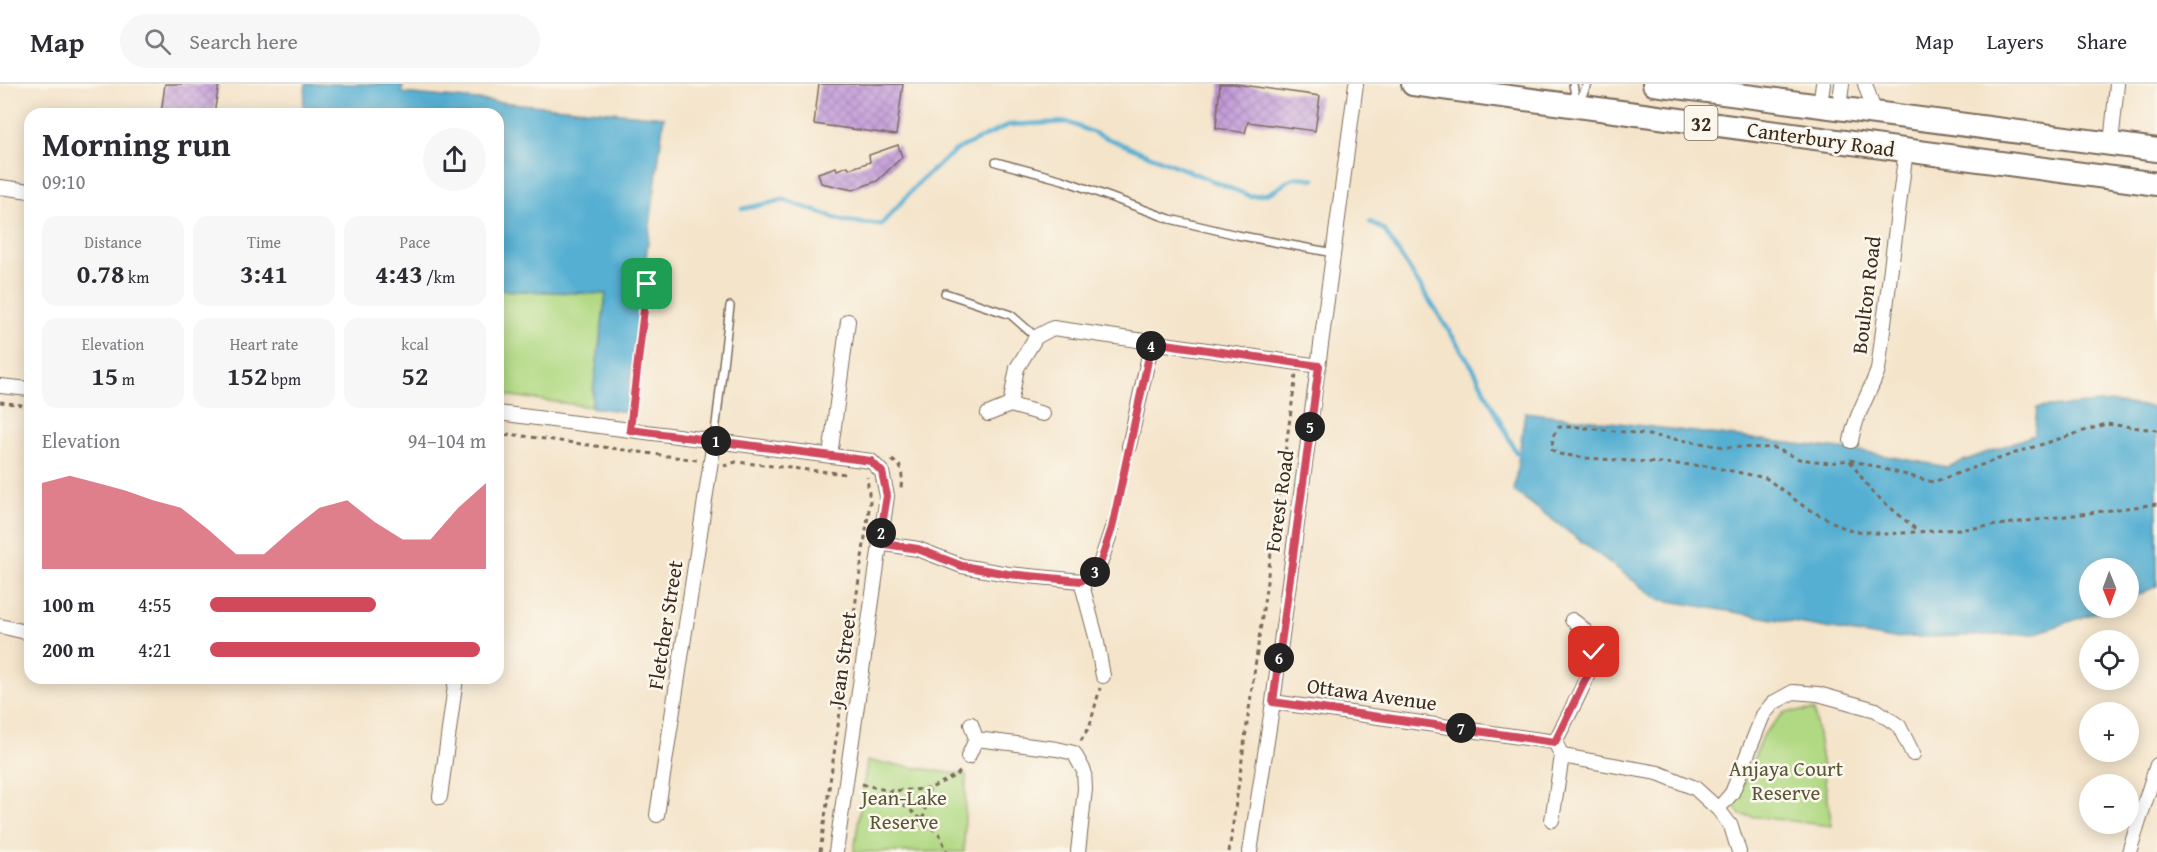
<!DOCTYPE html>
<meta charset="utf-8">
<style>
body{margin:0;font-family:"Gentium Book Plus",serif;background:#f7f7f7;color:#2b2b33;height:100vh;display:flex;flex-direction:column;font-size:22px;white-space:nowrap}
*{box-sizing:border-box;margin:0}
p{font-size:20px;color:#7c7c81}
.icon{flex:none;width:33px;height:33px;fill:none;stroke:currentColor;stroke-width:2;stroke-linecap:round;stroke-linejoin:round}
.map{position:relative;flex:1;overflow:hidden}
.sheet{position:absolute;left:24px;top:24px;width:480px;height:576px;display:flex;flex-direction:column;background:#fff;border-radius:18px;box-shadow:0 3px 15px #0003}
.sheet>*{flex:none}
.needle{width:39px;rotate:179deg}
.buttons{position:absolute;left:2079px;top:474px;display:grid;gap:12px}
.buttons a{display:grid;place-items:center;width:60px;height:60px;border-radius:50%;background:#fff;box-shadow:0 3px 15px #0003;font-size:30px}
.pin{position:absolute;display:grid;place-items:center;width:51px;height:51px;color:#fff;margin:-26px;border-radius:12px;box-shadow:0 3px 9px #0006}
.km{position:absolute;width:30px;height:30px;margin:-15px;border-radius:50%;background:#222;color:#fff;font-size:16px;line-height:30px;text-align:center}
.round{display:grid;place-items:center;flex:none;width:63px;height:63px;border-radius:32px;background:#f7f7f7}
.headline{display:flex;align-items:center;justify-content:space-between;height:102px;padding:0 18px}
h1{font-size:33px;font-weight:600;line-height:45px}
.figures{display:grid;grid-template-columns:repeat(3,1fr);gap:9px;height:102px;padding:6px 18px}
.figures div{display:grid;align-content:center;border-radius:15px;background:#f7f7f7;text-align:center}
.figures b{font-size:26px;font-weight:600}
.figures small{font-size:16px;font-weight:400}
.figures p{font-size:16px}
.chart{height:168px;padding:12px 18px}
.chart p{display:flex;justify-content:space-between}
.chart svg{width:100%;height:108px;margin-top:6px;fill:#d1495b;opacity:.7}
ul{padding:0 18px;list-style:none;font-size:20px}
li{display:grid;grid-template-columns:96px 72px 1fr;align-items:center;height:45px}
li i{height:15px;border-radius:8px;background:#d1495b}
header{display:flex;align-items:center;gap:36px;box-sizing:border-box;height:84px;padding:0 30px;background:#fff;border-bottom:2px solid #e1e1e2}
header strong{font-size:28px}
nav{display:flex;gap:33px;margin-inline-start:auto;font-size:21px}
.search{width:420px;height:54px;background:#f7f7f7;display:flex;align-items:center;gap:15px;box-sizing:border-box;padding:0 21px;border-radius:33px;color:#7c7c81;font-size:22px}
.map>svg:first-child{display:block}
.park{fill:#b1d983;stroke:#768250;stroke-width:1.5}
.water{fill:#54afd2;stroke:#486c78;stroke-width:1.5}
.lines{fill:none;stroke-linecap:round;stroke-linejoin:round}
.stream{stroke:#54afd2;stroke-width:4.5}
.building{fill:url(#building-cross-hatch)}
.lane-casing{stroke:#7c6b5a;stroke-width:10}
.street-casing{stroke:#7c6b5a;stroke-width:16}
.primary-casing{stroke:#7c6b5a;stroke-width:26}
.path{stroke:#7c6b5a;stroke-width:3;stroke-dasharray:4.5 4.5;stroke-linecap:butt}
.lane{stroke:#fff;stroke-width:7}
.street{stroke:#fff;stroke-width:14}
.primary{stroke:#fff;stroke-width:22}
.route-casing{stroke:#fff;stroke-width:12}
.route{stroke:#d1495b;stroke-width:8}
.labels{text-anchor:middle;dominant-baseline:central;stroke-width:5;stroke-linejoin:round;paint-order:stroke}
.shield{fill:#fbf7ec;stroke:#75685c;stroke-width:1.5}
.shield-label{font-size:20px;font-weight:bold;fill:#3b2a1e}
.street-label{font-size:21px;fill:#3b2a1e;stroke:#fbf7ec}
.park-label{font-size:21px;fill:#585637;stroke:#fbf7ec}
</style>
<header>
<strong>Map</strong>
<div class="search"><svg class="icon" aria-label="search" viewBox="0 0 24 24"><circle cx="10" cy="10" r="6"/><path d="M15 15l6 6"/></svg>Search here</div>
<nav><a>Map</a><a>Layers</a><a>Share</a></nav>
</header>
<div class="map">
<svg width="2157" height="768" viewBox="0 0 2157 768">
<defs>
<pattern id="building-cross-hatch" width="8" height="8" patternUnits="userSpaceOnUse" patternTransform="scale(1.5)"><rect width="8" height="8" fill="#c096d8"/><path d="M0 0l8 8M0 8l8-8" fill="none" stroke="#9d7baf"/></pattern>
</defs>
<rect width="100%" height="100%" fill="#fbf7ec"/>
<filter id="ink" filterUnits="userSpaceOnUse"><feTurbulence type="fractalNoise" baseFrequency=".0167" numOctaves="2"/><feDisplacementMap in="SourceGraphic" scale="12" xChannelSelector="R" yChannelSelector="G"/><feConvolveMatrix kernelMatrix="1 2 1 2 8 2 1 2 1" color-interpolation-filters="sRGB"/></filter>
<filter id="wash" filterUnits="userSpaceOnUse"><feTurbulence type="fractalNoise" baseFrequency=".008" numOctaves="4" result="noise"/><feDisplacementMap in="SourceGraphic" scale="24" xChannelSelector="R" yChannelSelector="G"/><feGaussianBlur stdDeviation="1.35" result="paint"/><feColorMatrix in="noise" values="0 0 0 0 0 0 0 0 0 0 0 0 0 0 0 0 0 1.4 0 .05"/><feComposite in="paint" operator="in"/></filter>
<g filter="url(#wash)">
<rect width="100%" height="100%" fill="#f4e4ca"/>
<!-- park -->
<path class="park" d="M 498,206 L 606,210 L 591,323 L 498,310 Z
M 1814,626 L 1832,742 L 1740,731 L 1730,716 L 1743,701 L 1764,650 L 1785,628 Z
M 867,677 L 966,691 L 964,768 L 854,768 Z"/>
<!-- water -->
<path class="water" d="M 306,0 L 403,0 L 402,9 L 664,33 L 626,328 L 591,323 L 606,210 L 498,206 L 498,30 L 302,30 Z
M 2113,318 L 2157,324 L 2157,502 L 2129,515 L 2128,484 L 2090,484 L 2090,524 L 2109,524 L 2034,550 L 1884,554 L 1658,515 L 1514,407 L 1525,328 L 1866,368 L 1947,383 L 2034,351 L 2037,324 Z"/>
<g class="lines">
<!-- stream -->
<path class="stream" d="M 742,125 L 784,116 L 844,137 L 881,141 L 921,96 L 956,66 L 1009,41 L 1067,38 L 1250,112 C 1256,111 1264,111 1269,109 C 1291,100 1284,89 1314,95
M 1370,138 L 1384,146 L 1473,284 L 1516,368 L 1523,370"/>
</g>
<g id="blocks">
<!-- building -->
<path class="building" d="M 165,0 L 219,0 L 214,30 L 161,30 Z
M 819,0 L 903,0 L 896,51 L 814,40 Z
M 1220,0 L 1235,0 L 1320,12 L 1315,47 L 1248,38 L 1245,49 L 1216,44 Z
M 898,61 L 902,73 L 877,97 L 853,106 L 821,99 L 818,89 L 836,83 L 837,86 L 848,82 L 849,85 L 870,78 L 869,71 Z"/>
</g>
</g>
<g filter="url(#ink)">
<use href="#blocks" fill-opacity="0" stroke="#7c6b5a" stroke-width="1.5"/>
<g class="lines">
<!-- lane casing -->
<g class="lane-casing">
<path id="lane" d="M 1573,0 L 1576,17
M 1578,19 L 1588,0
M 996,78 L 1063,96 L 1170,135 L 1237,151 L 1334,169
M 945,209 L 1011,231 L 1036,253
M 630,346 L 647,200
M 714,357 L 730,222"/>
</g>
<!-- street casing -->
<g class="street-casing">
<path id="street" d="M 1865,0 L 1872,21 L 1877,29
M 1820,21 L 1823,0
M 1839,24 L 1842,0
M 2111,60 L 2117,0
M 0,103 L 30,107
M 0,302 L 30,305
M 1010,321 L 1017,284 L 1036,253 L 1053,244 L 1319,282
M 498,329 L 871,377 L 882,388 L 887,412 L 836,768
M 988,330 L 1010,321 L 1043,330
M 1851,357 C 1855,331 1869,311 1878,286 L 1906,66
M 1129,362 L 1152,258
M 830,372 L 848,237
M 879,459 L 918,465 L 962,482 L 1008,490 L 1081,497
M 0,542 L 30,549
M 1103,592 L 1096,553 L 1081,497 L 1098,486 L 1112,444
M 1273,618 L 1555,658 L 1562,672 L 1658,689 L 1695,704 L 1718,725 L 1731,742 L 1739,768
M 976,655 L 1057,665 L 1074,669 L 1084,687 L 1085,705 L 1078,768
M 1555,658 C 1563,641 1597,581 1594,566 C 1591,551 1584,544 1572,536
M 968,673 L 976,655 L 971,640
M 440,713 L 456,594
M 1718,725 L 1732,709 L 1763,631 L 1773,619 L 1793,608 L 1818,610 L 1876,626 L 1899,642 L 1913,670
M 657,731 L 714,357
M 1552,736 L 1562,672
M 1250,768 L 1273,618 L 1356,0
M 2129,768 L 2157,681"/>
</g>
<!-- primary casing -->
<g class="primary-casing">
<path id="primary" d="M 1413,0 L 2157,100
M 1654,0 L 2157,66"/>
</g>
<!-- path -->
<path class="path" d="M 0,318 L 30,322
M 2157,346 L 2106,340 L 2021,367 L 1933,398 L 1850,376 L 1830,379 L 1799,375 L 1775,364 L 1725,363 L 1642,350 L 1578,343 L 1559,343 L 1553,352 L 1552,366 L 1559,370 L 1586,374 L 1707,382 L 1766,394 L 1806,424 L 1848,446 L 1886,450 L 1975,444 L 2157,420
M 892,376 L 900,382 L 902,392 L 901,404
M 1850,377 L 1872,408 L 1918,447
M 724,382 L 736,378 L 846,390
M 498,386 L 502,355 L 509,350 L 697,376
M 1115,430 L 1127,375
M 1081,657 L 1090,641 L 1100,604
M 862,700 L 889,707 L 929,705 L 958,690 L 961,685
M 890,709 L 940,751 L 947,768
M 923,735 L 929,705
M 820,768 L 870,418 L 867,393
M 1229,768 L 1296,291"/>
<!-- lane -->
<use href="#lane" class="lane"/>
<!-- street -->
<use href="#street" class="street"/>
<!-- primary -->
<use href="#primary" class="primary"/>
</g>
</g>
<g class="lines" filter="url(#ink)">
<!-- route casing -->
<g class="route-casing">
<path id="route" d="M 647,200 L 630,346 L 871,377 L 882,388 L 887,412 L 879,459 L 918,465 L 962,482 L 1008,490 L 1081,497 L 1098,486 L 1112,444 L 1152,258 L 1319,282 L 1273,618 L 1555,658 L 1588,590 L 1594,568"/>
</g>
<!-- route -->
<use href="#route" class="route"/>
</g>
<g class="labels">
<!-- shield labels -->
<rect class="shield" x="1684.5" y="22" width="33" height="34" rx="4.5"/>
<g class="shield-label">
<text x="1701" y="39">32</text>
</g>
<!-- street labels -->
<g class="street-label">
<text transform="translate(1821 55) rotate(8)">Canterbury Road</text>
<text transform="translate(1866 211) rotate(-83)">Boulton Road</text>
<text transform="translate(1279 417) rotate(-82)">Forest Road</text>
<text transform="translate(665 541) rotate(-81)">Fletcher Street</text>
<text transform="translate(842 575) rotate(-82)">Jean Street</text>
<text transform="translate(1372 610) rotate(8)">Ottawa Avenue</text>
</g>
<!-- park labels -->
<g class="park-label">
<text x="1786" y="684">Anjaya Court<tspan x="1786" dy="24">Reserve</tspan></text>
<text x="904" y="713">Jean-Lake<tspan x="904" dy="24">Reserve</tspan></text>
</g>
</g>
</svg>
<div class="buttons">
<a><svg class="needle" viewBox="-14 -14 28 28"><path d="M0-13l5 13h-10z" fill="#e53935"/><path d="M0 13l5-13h-10z" fill="#7c7c81"/></svg></a>
<a><svg class="icon" aria-label="locate" viewBox="0 0 24 24"><circle cx="12" cy="12" r="6"/><path d="M12 2v4M12 18v4M2 12h4M18 12h4"/></svg></a>
<a>+</a>
<a>−</a>
</div>
<div class="pin" style="left:647px;top:200px;background:#1e9e55"><svg class="icon" aria-label="arrive" viewBox="0 0 24 24"><path d="M6 21V4h12l-3 4 3 4H6"/></svg></div>
<div class="pin" style="left:1594px;top:568px;background:#d93025"><svg class="icon" aria-label="check" viewBox="0 0 24 24"><path d="M5 12l5 5 9-10"/></svg></div>
<b class="km" style="left:716px;top:357px">1</b>
<b class="km" style="left:881px;top:449px">2</b>
<b class="km" style="left:1095px;top:488px">3</b>
<b class="km" style="left:1151px;top:262px">4</b>
<b class="km" style="left:1310px;top:343px">5</b>
<b class="km" style="left:1279px;top:574px">6</b>
<b class="km" style="left:1461px;top:644px">7</b>
<section class="sheet">
<div class="headline"><div><h1>Morning run</h1><p>09:10</p></div><a class="round"><svg class="icon" aria-label="share" viewBox="0 0 24 24"><path d="M12 15V3M7 8l5-5 5 5M5 13v7h14v-7"/></svg></a></div>
<div class="figures">
<div><p>Distance</p><b>0.78<small> km</small></b></div>
<div><p>Time</p><b>3:41</b></div>
<div><p>Pace</p><b>4:43<small> /km</small></b></div>
</div>
<div class="figures">
<div><p>Elevation</p><b>15<small> m</small></b></div>
<div><p>Heart rate</p><b>152<small> bpm</small></b></div>
<div><p>kcal</p><b>52</b></div>
</div>
<div class="chart"><p><span>Elevation</span>94–104 m</p>
<svg viewBox="0 0 160 44" preserveAspectRatio="none"><path d="M0 44V9L10 6L20 9L30 12L40 16L50 19L60 28L70 38L80 38L90 28L100 19L110 16L120 25L130 32L140 32L150 19L160 9V44z"/></svg>
</div>
<ul>
<li><b>100 m</b>4:55<i style="width:60%"></i></li>
<li><b>200 m</b>4:21<i style="width:98%"></i></li>
</ul>
</section>
</div>
